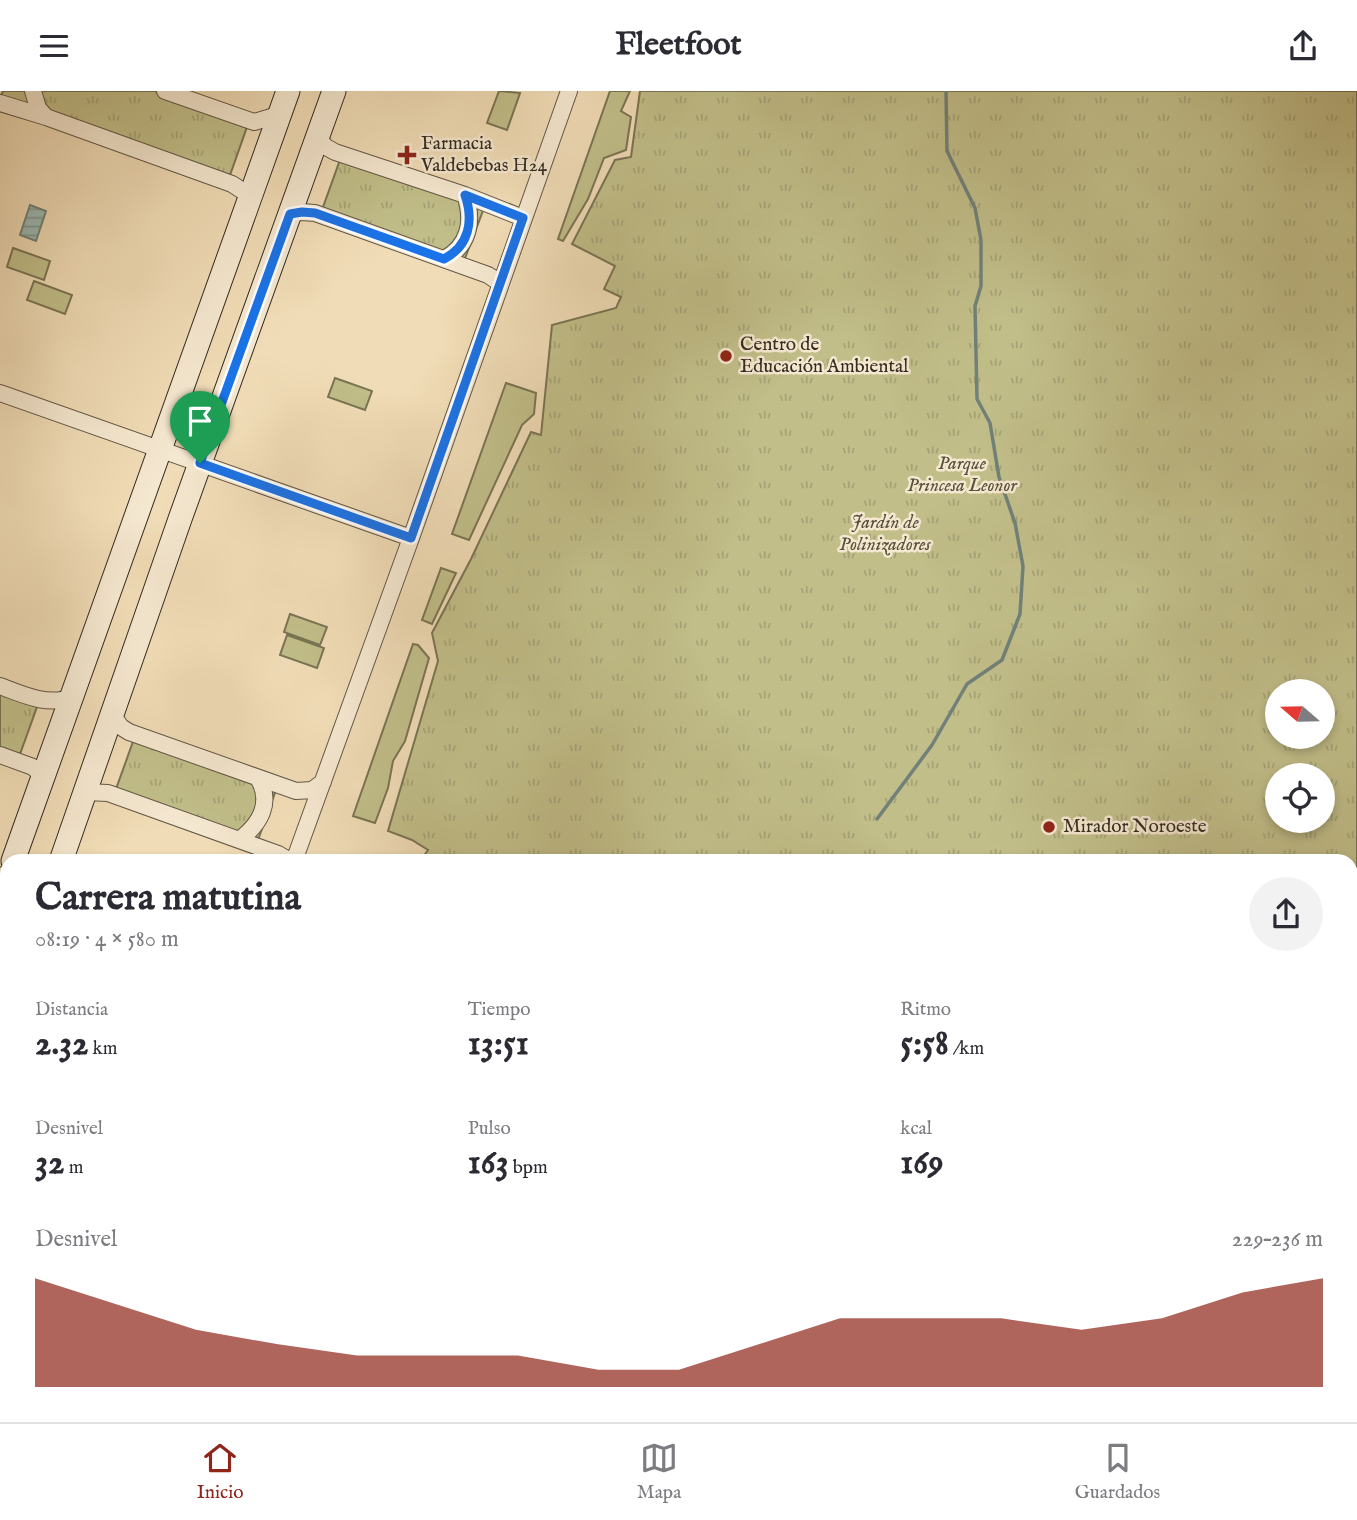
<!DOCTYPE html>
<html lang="es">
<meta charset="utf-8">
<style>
body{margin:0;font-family:"IM FELL English",serif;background:#f2f2f3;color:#2b2b33;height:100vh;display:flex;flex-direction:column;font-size:26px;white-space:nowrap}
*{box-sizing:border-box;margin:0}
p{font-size:23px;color:#7c7c81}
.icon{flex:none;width:38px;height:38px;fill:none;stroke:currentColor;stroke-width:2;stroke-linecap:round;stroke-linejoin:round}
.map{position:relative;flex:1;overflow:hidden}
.panel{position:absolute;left:0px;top:763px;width:1358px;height:569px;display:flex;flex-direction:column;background:#fff;border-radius:21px 21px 0 0;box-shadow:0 4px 10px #0003}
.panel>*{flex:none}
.needle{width:46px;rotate:290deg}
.fabs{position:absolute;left:1265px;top:588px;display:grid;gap:14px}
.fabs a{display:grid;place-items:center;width:70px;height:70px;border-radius:50%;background:#fff;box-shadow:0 4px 10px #0003;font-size:35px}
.pin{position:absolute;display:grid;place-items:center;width:60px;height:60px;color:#fff;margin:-72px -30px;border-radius:50% 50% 50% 0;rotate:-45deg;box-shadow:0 0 7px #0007}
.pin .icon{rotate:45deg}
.round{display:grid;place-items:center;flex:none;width:74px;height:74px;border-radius:37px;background:#f2f2f3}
.headline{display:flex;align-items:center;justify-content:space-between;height:119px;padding:0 35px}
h1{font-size:38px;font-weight:700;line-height:52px}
.metrics{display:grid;grid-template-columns:repeat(3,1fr);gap:10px;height:119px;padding:7px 35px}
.metrics div{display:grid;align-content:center}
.metrics b{font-size:35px;font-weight:700}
.metrics small{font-size:19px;font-weight:400}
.metrics p{font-size:19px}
.chart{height:196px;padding:14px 35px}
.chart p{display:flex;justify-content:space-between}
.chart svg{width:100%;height:126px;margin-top:7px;fill:#8f2418;opacity:.7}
header{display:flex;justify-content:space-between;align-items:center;height:91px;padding:0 35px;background:#fff;font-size:32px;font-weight:700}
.tabs{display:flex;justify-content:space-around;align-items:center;height:98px;border-top:2px solid #e1e1e2;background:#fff;font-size:19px;color:#7c7c81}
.tabs a{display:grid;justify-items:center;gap:4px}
.tabs .on{color:#8f2418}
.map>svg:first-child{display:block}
.green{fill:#c1be89;stroke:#7a7454;stroke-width:2}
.park{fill:url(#park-tufts);stroke:#7a7454;stroke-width:2;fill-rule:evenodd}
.water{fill:url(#water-rules);stroke:#718179;stroke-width:2}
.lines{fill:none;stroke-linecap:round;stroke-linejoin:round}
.stream{stroke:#718179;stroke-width:3.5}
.street-casing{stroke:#625746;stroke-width:18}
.secondary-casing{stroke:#332b20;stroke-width:25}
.street{stroke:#f5e8d0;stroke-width:16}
.secondary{stroke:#f5e8d0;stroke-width:23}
.route-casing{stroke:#fff;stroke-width:14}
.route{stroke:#1a73e8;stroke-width:9}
.poi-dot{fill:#8f2418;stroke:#f5e8d0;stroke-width:2.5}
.labels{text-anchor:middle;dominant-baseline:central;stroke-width:5;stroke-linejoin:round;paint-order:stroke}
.poi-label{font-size:19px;fill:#332b20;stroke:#f5e8d0;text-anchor:start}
.park-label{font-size:19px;font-style:italic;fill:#56503a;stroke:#f5e8d0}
</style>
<header><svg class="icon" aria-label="menu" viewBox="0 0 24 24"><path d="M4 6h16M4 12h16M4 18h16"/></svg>Fleetfoot<svg class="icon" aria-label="share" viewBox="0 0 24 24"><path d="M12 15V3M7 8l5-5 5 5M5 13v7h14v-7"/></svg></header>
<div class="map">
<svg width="1357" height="1331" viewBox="0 0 1357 1331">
<defs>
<pattern id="park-tufts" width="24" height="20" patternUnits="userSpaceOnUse" patternTransform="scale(1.75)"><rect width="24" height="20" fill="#c1be89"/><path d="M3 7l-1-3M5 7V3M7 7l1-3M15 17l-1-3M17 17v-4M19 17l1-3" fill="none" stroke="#a6a376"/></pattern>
<pattern id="water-rules" width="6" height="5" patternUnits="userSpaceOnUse" patternTransform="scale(1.75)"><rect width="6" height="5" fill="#9bbab4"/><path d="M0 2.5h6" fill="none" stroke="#7f9792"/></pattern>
</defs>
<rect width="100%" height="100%" fill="#f0dcb6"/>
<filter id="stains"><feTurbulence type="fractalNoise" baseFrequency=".00286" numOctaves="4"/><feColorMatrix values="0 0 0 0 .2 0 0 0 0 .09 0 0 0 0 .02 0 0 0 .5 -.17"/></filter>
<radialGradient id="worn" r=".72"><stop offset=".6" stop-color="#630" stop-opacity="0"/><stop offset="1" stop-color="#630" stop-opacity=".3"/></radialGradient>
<!-- green -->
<path class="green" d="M 499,0 L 520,2 L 507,39 L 487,32 Z
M 610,0 L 630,0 L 621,20 L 631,26 L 626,59 L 604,67 L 588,108 L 563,150 L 558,148 Z
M 13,157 L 50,170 L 44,189 L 7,176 Z
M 34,190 L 72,204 L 65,223 L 27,209 Z
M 335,287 L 372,300 L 365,319 L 328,306 Z
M 506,292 L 536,302 L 534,323 L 522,334 L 469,449 L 452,443 Z
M 441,477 L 456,482 L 432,533 L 422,529 Z
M 290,523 L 327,536 L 320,554 L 284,541 Z
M 287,544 L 324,557 L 317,577 L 280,564 Z
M 413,553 L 418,554 L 429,567 L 405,650 L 393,670 L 388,697 L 375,732 L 353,725 Z"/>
<!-- park -->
<path class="park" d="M 3,0 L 155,0 L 248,33 L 229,87 L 1,5 Z
M 640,0 L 1357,0 L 1357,1331 L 0,1331 L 0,1021 L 7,1024 L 7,1325 L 1351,1325 L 1351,770 L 420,770 L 428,759 L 412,749 L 388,740 L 438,570 L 432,542 L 471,468 L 531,341 L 541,344 L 552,234 L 616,217 L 621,206 L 604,198 L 615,175 L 572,153 L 615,69 L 631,66 ZM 1278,600 L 1323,600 L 1323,646 L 1278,646 ZM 1278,684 L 1323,684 L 1323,730 L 1278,730 Z
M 341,66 L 484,117 L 464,170 L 322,119 Z
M 0,599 L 38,613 L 19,666 L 0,659 Z
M 135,645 L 277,696 L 258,749 L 116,698 Z"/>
<!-- water -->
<path class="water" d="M 30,114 L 46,120 L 36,150 L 20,144 Z"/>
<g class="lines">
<!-- stream -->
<path class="stream" d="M 877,728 L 932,654 L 967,593 L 1002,569 L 1020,523 L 1023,475 L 1015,432 L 999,386 L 990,332 L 977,308 L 975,215 L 981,195 L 981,149 L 975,117 L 947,60 L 946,0"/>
<!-- street casing -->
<g class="street-casing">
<path id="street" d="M 33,0 L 38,17 L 46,26
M 165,0 L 254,31 L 278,24
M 0,12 L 46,26 L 232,93 L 249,104
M 317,46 L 326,56 L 335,61 L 465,104 L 523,127
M 291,123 L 302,121 L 315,122 L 488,184 L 500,192
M 444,168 C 469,155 474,130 465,104
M 0,302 L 411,447
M 0,595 C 21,603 49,616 71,606
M 112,623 L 121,636 L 129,641 L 296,700 L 312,699 L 323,691
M 0,664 L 33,676 L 43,685
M 85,701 L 108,702 L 278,763 L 290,770
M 239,749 C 260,733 273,712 258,687
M 294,770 L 411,447 L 569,0
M 0,968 L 7,973"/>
</g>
<!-- secondary casing -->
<g class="secondary-casing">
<path id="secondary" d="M 13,770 L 288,0
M 61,770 L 180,428 L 334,0
M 0,806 L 7,786
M 0,942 L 7,922"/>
</g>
<!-- street -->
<use href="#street" class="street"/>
<!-- secondary -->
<use href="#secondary" class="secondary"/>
</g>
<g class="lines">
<!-- route casing -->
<g class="route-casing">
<path id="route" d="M 465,104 L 523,127 L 411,447 L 200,372 L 290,123 L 302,121 L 315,122 L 444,168 C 469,155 474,130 465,104 Z"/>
</g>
<!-- route -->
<use href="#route" class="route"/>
</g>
<!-- markers -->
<g class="poi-dot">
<path d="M403.5 53.5h7v7h7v7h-7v7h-7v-7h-7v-7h7z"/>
<circle cx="726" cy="265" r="7"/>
<circle cx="1049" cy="736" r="7"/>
</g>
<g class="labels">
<!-- poi labels -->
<g class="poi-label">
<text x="421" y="53">Farmacia<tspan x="421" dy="22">Valdebebas H24</tspan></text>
<text x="740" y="254">Centro de<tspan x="740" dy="22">Educación Ambiental</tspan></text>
<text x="1063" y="736">Mirador Noroeste</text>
</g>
<!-- park labels -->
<g class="park-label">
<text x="962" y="373">Parque<tspan x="962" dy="22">Princesa Leonor</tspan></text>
<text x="885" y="432">Jardín de<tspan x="885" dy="22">Polinizadores</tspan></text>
</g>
</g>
<rect width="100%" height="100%" filter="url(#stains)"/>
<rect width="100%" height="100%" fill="url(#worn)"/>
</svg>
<div class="fabs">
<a><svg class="needle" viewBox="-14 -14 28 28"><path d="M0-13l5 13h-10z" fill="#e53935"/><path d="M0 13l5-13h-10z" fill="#7c7c81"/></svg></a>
<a><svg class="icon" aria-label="locate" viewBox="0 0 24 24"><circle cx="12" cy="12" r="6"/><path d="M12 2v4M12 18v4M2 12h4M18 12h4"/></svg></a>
</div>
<div class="pin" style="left:200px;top:372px;background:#1e9e55"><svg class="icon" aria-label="arrive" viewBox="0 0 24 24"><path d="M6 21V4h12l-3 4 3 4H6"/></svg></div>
<section class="panel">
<div class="headline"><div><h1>Carrera matutina</h1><p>08:19 · 4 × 580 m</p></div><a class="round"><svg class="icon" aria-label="share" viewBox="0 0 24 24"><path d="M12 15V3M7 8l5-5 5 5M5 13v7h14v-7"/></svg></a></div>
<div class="metrics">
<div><p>Distancia</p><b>2.32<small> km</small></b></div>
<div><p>Tiempo</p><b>13:51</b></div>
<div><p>Ritmo</p><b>5:58<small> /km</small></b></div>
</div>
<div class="metrics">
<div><p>Desnivel</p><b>32<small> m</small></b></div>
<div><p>Pulso</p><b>163<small> bpm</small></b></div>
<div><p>kcal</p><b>169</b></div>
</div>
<div class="chart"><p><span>Desnivel</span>229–236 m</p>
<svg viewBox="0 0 160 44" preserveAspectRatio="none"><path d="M0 44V6L10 15L20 24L30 29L40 33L50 33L60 33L70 38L80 38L90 29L100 20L110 20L120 20L130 24L140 20L150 11L160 6V44z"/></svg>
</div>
</section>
</div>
<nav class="tabs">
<a class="on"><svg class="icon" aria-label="home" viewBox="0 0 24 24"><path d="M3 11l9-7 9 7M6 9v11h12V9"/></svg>Inicio</a>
<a><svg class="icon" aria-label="map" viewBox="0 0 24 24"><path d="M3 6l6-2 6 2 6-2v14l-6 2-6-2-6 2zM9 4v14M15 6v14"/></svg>Mapa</a>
<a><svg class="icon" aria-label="saved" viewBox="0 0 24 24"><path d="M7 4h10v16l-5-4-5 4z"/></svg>Guardados</a>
</nav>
